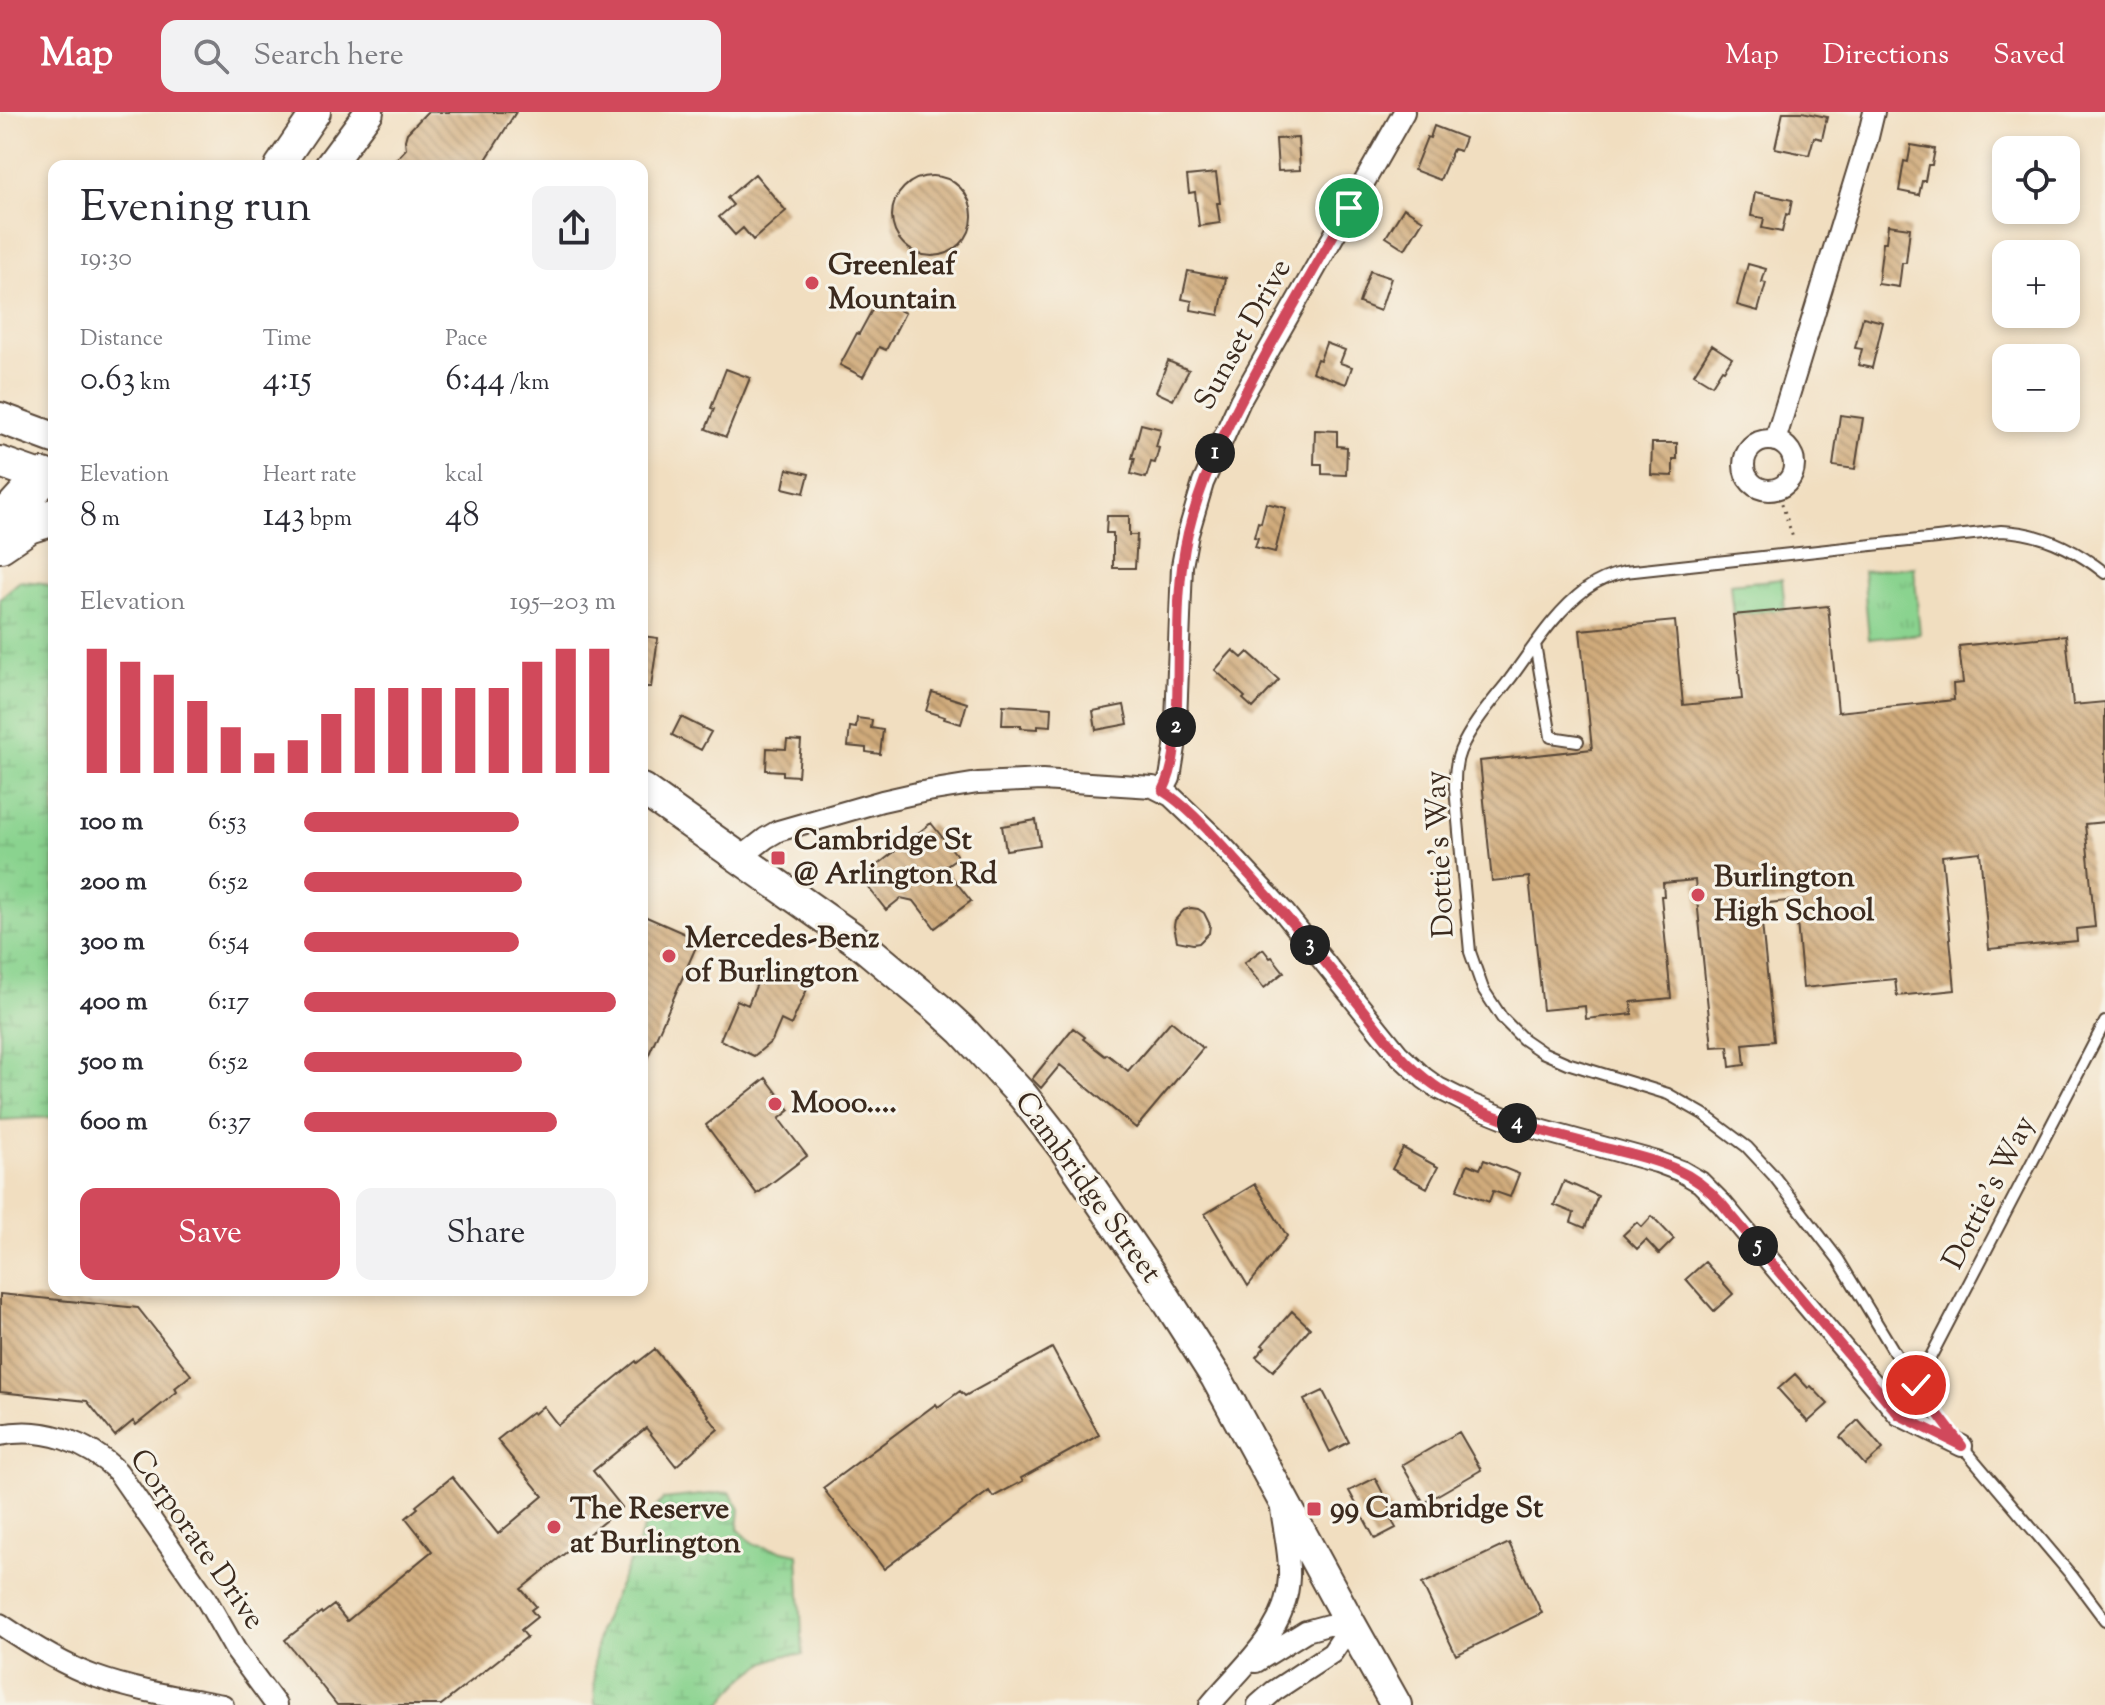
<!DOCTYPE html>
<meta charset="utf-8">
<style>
body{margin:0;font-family:"Sorts Mill Goudy",serif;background:#f2f2f3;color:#2b2b33;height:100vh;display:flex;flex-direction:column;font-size:30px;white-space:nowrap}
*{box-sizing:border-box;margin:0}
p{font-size:26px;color:#7c7c81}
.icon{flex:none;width:44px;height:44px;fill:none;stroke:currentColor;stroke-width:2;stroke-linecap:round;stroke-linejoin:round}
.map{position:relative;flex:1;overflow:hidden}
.side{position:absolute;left:48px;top:48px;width:600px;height:1136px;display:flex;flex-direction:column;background:#fff;border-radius:16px;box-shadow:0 4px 12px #0003}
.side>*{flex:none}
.tools{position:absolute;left:1992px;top:24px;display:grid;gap:16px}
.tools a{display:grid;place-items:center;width:88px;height:88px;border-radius:16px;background:#fff;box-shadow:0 4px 12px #0003;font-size:40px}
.pin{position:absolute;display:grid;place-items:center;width:68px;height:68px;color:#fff;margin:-34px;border:4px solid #fff;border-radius:50%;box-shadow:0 2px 8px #0007}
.km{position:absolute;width:40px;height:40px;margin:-20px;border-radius:50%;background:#222;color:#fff;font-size:22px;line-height:40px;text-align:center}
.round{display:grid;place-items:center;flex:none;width:84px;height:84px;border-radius:16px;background:#f2f2f3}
.headline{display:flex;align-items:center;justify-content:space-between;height:136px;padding:0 32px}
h1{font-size:44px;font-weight:600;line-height:60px}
.metrics{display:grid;grid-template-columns:repeat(3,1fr);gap:12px;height:136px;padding:8px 32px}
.metrics div{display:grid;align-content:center}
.metrics b{font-size:34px;font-weight:600}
.metrics small{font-size:22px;font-weight:400}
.metrics p{font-size:22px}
.chart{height:224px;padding:16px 32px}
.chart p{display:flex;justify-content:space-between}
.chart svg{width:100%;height:144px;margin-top:8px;stroke:#d1495b;stroke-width:6}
.button{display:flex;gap:16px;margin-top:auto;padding:16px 32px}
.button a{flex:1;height:92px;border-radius:16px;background:#d1495b;color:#fff;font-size:32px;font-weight:600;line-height:92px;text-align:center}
.button a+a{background:#f2f2f3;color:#2b2b33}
ul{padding:0 32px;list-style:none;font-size:26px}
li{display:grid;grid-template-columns:128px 96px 1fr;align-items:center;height:60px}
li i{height:20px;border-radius:10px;background:#d1495b}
header{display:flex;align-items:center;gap:48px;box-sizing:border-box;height:112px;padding:0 40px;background:#d1495b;color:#fff}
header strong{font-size:38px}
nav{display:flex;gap:44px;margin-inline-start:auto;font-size:28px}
.search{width:560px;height:72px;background:#f2f2f3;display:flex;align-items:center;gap:20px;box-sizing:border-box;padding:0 28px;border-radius:16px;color:#7c7c81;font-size:30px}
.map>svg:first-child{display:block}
.grass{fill:url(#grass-tufts);stroke:#627e56;stroke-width:2}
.wetland{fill:url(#wetland-marsh);stroke:#627e56;stroke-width:2}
.building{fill:url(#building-back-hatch)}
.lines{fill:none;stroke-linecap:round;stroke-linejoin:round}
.service-casing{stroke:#564536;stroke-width:14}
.minor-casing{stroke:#564536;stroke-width:24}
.secondary-casing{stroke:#564536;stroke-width:32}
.primary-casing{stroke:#564536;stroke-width:34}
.motorway-casing{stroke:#564536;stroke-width:40}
.path{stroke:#564536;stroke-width:3;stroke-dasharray:2 6;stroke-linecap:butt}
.service{stroke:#fff;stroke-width:10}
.minor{stroke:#fff;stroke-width:20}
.secondary{stroke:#fff;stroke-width:28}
.primary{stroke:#fff;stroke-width:30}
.motorway{stroke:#fff;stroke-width:36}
.route-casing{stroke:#fff;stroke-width:16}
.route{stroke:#d1495b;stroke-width:10}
.poi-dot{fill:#d1495b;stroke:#f7f3e8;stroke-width:3}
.labels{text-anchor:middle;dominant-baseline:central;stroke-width:6;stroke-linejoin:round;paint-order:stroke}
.poi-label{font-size:30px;font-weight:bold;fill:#3b2a1e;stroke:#f7f3e8;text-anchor:start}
.street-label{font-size:30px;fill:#3b2a1e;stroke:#f7f3e8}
</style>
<header>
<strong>Map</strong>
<div class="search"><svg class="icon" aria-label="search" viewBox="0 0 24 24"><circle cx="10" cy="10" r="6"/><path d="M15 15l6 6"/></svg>Search here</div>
<nav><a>Map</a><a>Directions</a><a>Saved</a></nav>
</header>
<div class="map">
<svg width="2105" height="1593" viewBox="0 0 2105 1593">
<defs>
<pattern id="grass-tufts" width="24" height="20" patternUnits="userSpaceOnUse" patternTransform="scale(2)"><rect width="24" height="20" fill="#8ad38f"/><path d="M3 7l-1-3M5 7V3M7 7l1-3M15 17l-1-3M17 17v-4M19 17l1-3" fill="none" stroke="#78b57b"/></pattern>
<pattern id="wetland-marsh" width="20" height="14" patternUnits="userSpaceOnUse" patternTransform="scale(2)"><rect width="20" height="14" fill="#8ad38f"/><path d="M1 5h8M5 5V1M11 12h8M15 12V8" fill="none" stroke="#78b57b"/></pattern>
<pattern id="building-back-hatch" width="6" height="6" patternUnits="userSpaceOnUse" patternTransform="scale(2)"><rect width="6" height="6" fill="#d0ab7b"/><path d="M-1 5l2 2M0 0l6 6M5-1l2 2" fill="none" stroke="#aa8b64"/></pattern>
</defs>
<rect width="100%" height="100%" fill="#f7f3e8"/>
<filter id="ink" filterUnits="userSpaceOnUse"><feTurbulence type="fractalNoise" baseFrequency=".0125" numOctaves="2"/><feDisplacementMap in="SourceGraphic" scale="16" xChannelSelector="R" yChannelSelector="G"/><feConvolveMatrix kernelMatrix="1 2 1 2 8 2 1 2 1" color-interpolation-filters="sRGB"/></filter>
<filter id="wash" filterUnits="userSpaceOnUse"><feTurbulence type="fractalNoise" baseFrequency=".006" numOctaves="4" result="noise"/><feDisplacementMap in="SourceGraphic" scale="32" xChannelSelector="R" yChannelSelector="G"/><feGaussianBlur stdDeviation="1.8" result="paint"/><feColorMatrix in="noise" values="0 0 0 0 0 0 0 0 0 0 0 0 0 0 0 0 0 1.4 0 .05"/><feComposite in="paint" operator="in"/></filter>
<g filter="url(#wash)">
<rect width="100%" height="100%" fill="#f1dec0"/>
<!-- grass -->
<path class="grass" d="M 1914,455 L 1920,522 L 1869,527 L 1863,459 Z
M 1782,467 L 1785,498 L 1733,503 L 1730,472 Z"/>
<!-- wetland -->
<path class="wetland" d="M 20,469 L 43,471 L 54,476 L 54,1005 L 0,1008 L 0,486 Z
M 730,1380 L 740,1397 L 738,1417 L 755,1433 L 798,1442 L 803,1543 C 797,1543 789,1542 783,1544 C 761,1548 732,1575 721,1593 L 595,1593 L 594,1551 L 599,1518 L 650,1403 L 663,1387 Z"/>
<g id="blocks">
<!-- building -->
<path class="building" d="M 427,0 L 516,0 L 482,54 L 390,54 L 406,37 L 405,28 L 407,21 Z
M 1783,0 L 1802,0 L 1827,5 L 1822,27 L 1814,25 L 1809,43 L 1775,36 Z
M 1434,14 L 1465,26 L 1460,39 L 1453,37 L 1440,68 L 1414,58 L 1427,25 L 1430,26 Z
M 1298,26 L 1300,58 L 1278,59 L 1276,27 Z
M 1911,33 L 1935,37 L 1932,53 L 1928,53 L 1925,69 L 1922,69 L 1919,83 L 1899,79 L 1904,49 L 1908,50 Z
M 1216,61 L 1220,91 L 1217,91 L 1220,111 L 1199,114 L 1195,80 L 1189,81 L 1187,64 Z
M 755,62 L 786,99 L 753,128 L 743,116 L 735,123 L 719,105 L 733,93 L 727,86 Z
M892 104a40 40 0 1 1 80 0a40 40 0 1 1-80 0Z
M 1755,80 L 1792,88 L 1789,103 L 1786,102 L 1782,120 L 1762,116 L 1764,106 L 1751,104 Z
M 1404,96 L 1423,108 L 1405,137 L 1386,125 Z
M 1888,113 L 1910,116 L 1906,151 L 1902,151 L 1899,175 L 1878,172 L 1883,130 L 1886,130 Z
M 1748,152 L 1766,157 L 1762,170 L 1766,171 L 1758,199 L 1737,193 Z
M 1188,159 L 1226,166 L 1219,203 L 1191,198 L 1192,189 L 1182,187 Z
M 1370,159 L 1391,166 L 1380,199 L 1359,191 Z
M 878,187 L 905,201 L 886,238 L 879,235 L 863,265 L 840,253 L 857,221 L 859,222 Z
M 1863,205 L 1883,210 L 1872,256 L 1858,253 L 1862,237 L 1855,236 Z
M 1326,231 L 1345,238 L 1340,251 L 1352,255 L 1346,272 L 1312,260 L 1317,247 L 1320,248 Z
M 1712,233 L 1732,246 L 1724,258 L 1722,257 L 1712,273 L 1694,262 Z
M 1168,249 L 1189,258 L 1173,288 L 1156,280 Z
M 726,257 L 750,266 L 726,325 L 706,317 L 714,297 L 711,296 Z
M 1840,303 L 1863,306 L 1855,357 L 1833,354 Z
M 1141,312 L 1161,317 L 1156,335 L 1159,336 L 1155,351 L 1151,350 L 1146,366 L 1131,362 L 1135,346 L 1132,346 Z
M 1315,318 L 1337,319 L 1337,334 L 1347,335 L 1346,363 L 1322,362 L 1322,352 L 1314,352 Z
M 1652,331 L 1677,331 L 1677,347 L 1673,347 L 1673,364 L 1651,363 Z
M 787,357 L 809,362 L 804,381 L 783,376 Z
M 1266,391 L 1286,396 L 1275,440 L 1255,435 L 1258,426 L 1254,425 L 1258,410 L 1261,411 Z
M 1107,404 L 1129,404 L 1129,423 L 1137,423 L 1135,456 L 1113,456 L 1113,421 L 1106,421 Z
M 1828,494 L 1838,600 L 1954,588 L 1953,572 L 1963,571 L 1959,534 L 2066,523 L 2073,593 L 2105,590 L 2105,710 L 2085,712 L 2095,815 L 2076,817 L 2077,829 L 1989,837 L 1980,740 L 1942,744 L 1955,878 L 1897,884 L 1895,867 L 1803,876 L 1795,788 L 1760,792 L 1774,929 L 1743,932 L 1745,953 L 1730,955 L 1728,934 L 1712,935 L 1695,768 L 1663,771 L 1664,784 L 1661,784 L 1671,886 L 1631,890 L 1632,902 L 1586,907 L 1585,894 L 1543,898 L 1529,765 L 1492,769 L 1480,649 L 1592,637 L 1580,518 L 1675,509 L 1683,593 L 1742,587 L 1733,503 Z
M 642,524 L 658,526 L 651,575 L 642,575 Z
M 1233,538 L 1242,546 L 1248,540 L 1279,568 L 1253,596 L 1243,587 L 1245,585 L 1215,558 Z
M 932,580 L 967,591 L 961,612 L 944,607 L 945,605 L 926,599 Z
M 1003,593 L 1052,596 L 1051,614 L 1038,613 L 1038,617 L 1021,616 L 1021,613 L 1002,613 Z
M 1124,593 L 1128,612 L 1096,618 L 1093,599 Z
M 681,605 L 711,620 L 701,638 L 672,623 Z
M 857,606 L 872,608 L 871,616 L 883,618 L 880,642 L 866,640 L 866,636 L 848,634 L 850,615 L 856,616 Z
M 787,628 L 801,629 L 798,664 L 783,663 L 783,659 L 766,658 L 767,636 L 786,637 Z
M 1036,708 L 1040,733 L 1006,738 L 1002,714 Z
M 931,711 L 958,745 L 944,755 L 971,789 L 935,816 L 914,789 L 901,786 L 886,798 L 861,766 Z
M 1191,796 L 1198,797 L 1204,801 L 1210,813 L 1209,821 L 1199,831 L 1193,832 L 1177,829 L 1174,814 L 1175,808 L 1184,798 Z
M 642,803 L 699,828 L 642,958 Z
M 1263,837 L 1270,846 L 1272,845 L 1284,860 L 1264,876 L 1244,851 Z
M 764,855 L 808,875 L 791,913 L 781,908 L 772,929 L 754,944 L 720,928 L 737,888 L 748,893 Z
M 1171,909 L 1203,936 L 1136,1016 L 1060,953 L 1041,976 L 1032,967 L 1073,916 L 1085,925 L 1083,927 L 1105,944 L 1107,942 L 1128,959 Z
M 766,966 L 790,998 L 779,1007 L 807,1044 L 757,1082 L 706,1013 Z
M 1403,1036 L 1438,1055 L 1427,1076 L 1392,1057 Z
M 1484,1048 L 1519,1062 L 1510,1085 L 1493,1079 L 1489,1090 L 1457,1078 L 1468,1052 L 1480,1057 Z
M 1564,1069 L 1598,1084 L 1585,1116 L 1571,1110 L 1574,1101 L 1554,1093 Z
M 1255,1072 L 1287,1124 L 1248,1174 L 1205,1102 Z
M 1652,1104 L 1674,1127 L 1659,1142 L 1646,1128 L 1637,1137 L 1623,1123 L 1637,1110 L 1642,1115 Z
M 1705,1150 L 1733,1182 L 1714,1199 L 1686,1167 Z
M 0,1182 L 138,1196 L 191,1263 L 175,1276 L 177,1280 L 136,1313 L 133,1309 L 115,1324 L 87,1289 L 0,1280 Z
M 1292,1199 L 1310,1216 L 1273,1259 L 1256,1245 L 1265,1235 L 1262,1233 Z
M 1052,1236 L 1099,1323 L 1021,1366 L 1023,1369 L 993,1385 L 989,1379 L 884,1457 L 823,1376 L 936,1292 L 938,1295 L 960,1279 L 965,1284 Z
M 655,1237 L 709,1303 L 708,1304 L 718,1317 L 676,1354 L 646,1316 L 593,1359 L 622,1395 L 521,1477 L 536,1494 L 531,1498 L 537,1505 L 521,1518 L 527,1525 L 441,1593 L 337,1593 L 285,1528 L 321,1500 L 322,1502 L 334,1493 L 347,1509 L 432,1439 L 406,1406 L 418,1396 L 416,1394 L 452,1365 L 498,1422 L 543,1384 L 497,1328 L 532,1300 L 534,1302 L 543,1294 L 558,1313 L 636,1249 L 637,1251 Z
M 1795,1262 L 1808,1276 L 1811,1274 L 1828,1292 L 1808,1310 L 1778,1277 Z
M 1323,1279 L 1349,1330 L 1330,1340 L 1304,1288 Z
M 1858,1308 L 1883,1337 L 1865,1353 L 1840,1325 Z
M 1459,1320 L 1481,1358 L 1424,1391 L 1402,1353 Z
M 1375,1366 L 1395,1404 L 1391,1407 L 1396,1416 L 1375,1427 L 1349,1379 Z
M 1509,1431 L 1542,1501 L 1456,1543 L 1422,1472 Z"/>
</g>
</g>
<g filter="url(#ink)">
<use href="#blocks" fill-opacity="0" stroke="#564536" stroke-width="2"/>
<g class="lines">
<!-- service casing -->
<g class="service-casing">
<path id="service" d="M 2105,461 C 2075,437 2039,420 2001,419 L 1625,460 C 1611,463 1598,468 1586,477 C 1554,501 1533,536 1510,567 C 1492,590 1471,613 1460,639 C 1455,651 1455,663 1455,676 L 1470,840 L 1483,877 L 1502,906 L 1523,927 L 1542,940 L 1567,951 L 1668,982 L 1703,1002 L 1747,1035 L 1773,1063 L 1838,1147 L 1895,1241 L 1946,1315 L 2072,1464 L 2105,1508
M 1535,532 L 1551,625 L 1578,629
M 1916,1273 L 2105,910"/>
</g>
<!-- minor casing -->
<g class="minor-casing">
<path id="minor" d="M1744 353a25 25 0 1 1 50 0a25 25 0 1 1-50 0Z
M 1775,329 L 1868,25 L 1874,0
M 1163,679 L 1170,666 L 1175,635 L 1182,454 L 1188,422 L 1203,371 L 1240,289 L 1404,0
M 740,746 L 766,726 L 778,719 L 882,689 L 922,680 L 978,671 L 1042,668 L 1153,675 L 1171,684 L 1218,729 L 1283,799 L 1398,942 L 1424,966 L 1438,976 L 1468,991 L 1522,1013 L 1657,1050 L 1681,1059 L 1700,1070 L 1722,1092 L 1899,1303 L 1962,1334
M 0,1323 C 43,1314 88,1330 118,1360 L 205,1485 L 236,1539 L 276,1593
M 0,1512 C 28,1531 61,1552 94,1564 C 135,1579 180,1585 223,1593
M 1256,1550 L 1306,1519 L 1328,1513 L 1351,1513
M 1210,1593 C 1242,1554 1287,1520 1289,1465 C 1290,1443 1284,1419 1281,1397
M 1258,1593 L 1274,1579 L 1332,1541 L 1351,1513"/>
</g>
<!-- secondary casing -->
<g class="secondary-casing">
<path id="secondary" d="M 279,54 L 316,0
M 329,54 L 369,0"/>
</g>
<!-- primary casing -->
<g class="primary-casing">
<path id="primary" d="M 0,306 L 54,326
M 0,350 L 54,369
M 642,677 L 860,831 L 938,896 L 963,919 L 1023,984 L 1063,1035 L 1151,1163 L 1216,1265 L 1351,1513 L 1396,1593"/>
</g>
<!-- motorway casing -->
<g class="motorway-casing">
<path id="motorway" d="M 0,412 L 43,365
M 0,432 L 28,413 L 54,405"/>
</g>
<!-- path -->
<path class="path" d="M 1777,376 L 1793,426"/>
<!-- service -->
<use href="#service" class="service"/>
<!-- minor -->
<use href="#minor" class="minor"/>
<!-- secondary -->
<use href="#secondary" class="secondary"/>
<!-- primary -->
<use href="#primary" class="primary"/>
<!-- motorway -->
<use href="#motorway" class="motorway"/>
</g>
</g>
<g class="lines" filter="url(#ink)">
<!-- route casing -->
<g class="route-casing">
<path id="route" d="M 1349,96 C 1323,142 1297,188 1271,233 C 1238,293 1204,354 1188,421 C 1175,476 1179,535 1177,591 C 1176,621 1177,651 1163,679 C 1190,696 1212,723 1234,746 C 1276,792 1317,839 1356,889 C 1380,919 1402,951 1434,973 C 1479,1005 1545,1020 1598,1034 C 1647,1047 1688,1052 1722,1092 L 1899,1303 L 1962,1334 L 1916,1273"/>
</g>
<!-- route -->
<use href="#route" class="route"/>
</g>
<!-- markers -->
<g class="poi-dot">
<circle cx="812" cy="171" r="8"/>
<rect x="770" y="738" width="16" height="16" rx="4"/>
<circle cx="1698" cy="783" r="8"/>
<circle cx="669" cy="844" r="8"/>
<circle cx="775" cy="992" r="8"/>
<rect x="1306" y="1389" width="16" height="16" rx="4"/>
<circle cx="554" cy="1415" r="8"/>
</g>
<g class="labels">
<!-- poi labels -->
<g class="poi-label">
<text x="828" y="154">Greenleaf<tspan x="828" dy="34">Mountain</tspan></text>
<text x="794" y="729">Cambridge St<tspan x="794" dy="34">@ Arlington Rd</tspan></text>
<text x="1714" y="766">Burlington<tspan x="1714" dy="34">High School</tspan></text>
<text x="685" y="827">Mercedes-Benz<tspan x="685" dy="34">of Burlington</tspan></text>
<text x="791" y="992">Mooo....</text>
<text x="1330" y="1397">99 Cambridge St</text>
<text x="570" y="1398">The Reserve<tspan x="570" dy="34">at Burlington</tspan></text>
</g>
<!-- street labels -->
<g class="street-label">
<text transform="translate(1244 223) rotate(-61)">Sunset Drive</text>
<text transform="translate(1441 742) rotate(-93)">Dottie's Way</text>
<text transform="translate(1087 1076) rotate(54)">Cambridge Street</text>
<text transform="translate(1990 1081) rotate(-63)">Dottie's Way</text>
<text transform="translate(196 1428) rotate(55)">Corporate Drive</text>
</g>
</g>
</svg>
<div class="tools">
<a><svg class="icon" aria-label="locate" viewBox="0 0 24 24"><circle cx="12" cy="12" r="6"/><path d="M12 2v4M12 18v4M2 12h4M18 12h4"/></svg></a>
<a>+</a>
<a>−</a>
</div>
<div class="pin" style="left:1349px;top:96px;background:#1e9e55"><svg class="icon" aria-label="arrive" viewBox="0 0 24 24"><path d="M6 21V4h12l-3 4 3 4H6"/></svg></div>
<div class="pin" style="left:1916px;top:1273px;background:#d93025"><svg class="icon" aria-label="check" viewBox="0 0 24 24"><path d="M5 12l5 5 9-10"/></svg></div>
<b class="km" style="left:1215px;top:341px">1</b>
<b class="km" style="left:1176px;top:615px">2</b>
<b class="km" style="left:1310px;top:833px">3</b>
<b class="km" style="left:1517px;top:1011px">4</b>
<b class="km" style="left:1758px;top:1134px">5</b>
<section class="side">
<div class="headline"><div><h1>Evening run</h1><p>19:30</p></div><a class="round"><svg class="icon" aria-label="share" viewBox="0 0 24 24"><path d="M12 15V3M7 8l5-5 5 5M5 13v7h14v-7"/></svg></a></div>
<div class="metrics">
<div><p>Distance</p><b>0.63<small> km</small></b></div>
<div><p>Time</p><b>4:15</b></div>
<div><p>Pace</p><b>6:44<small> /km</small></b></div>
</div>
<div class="metrics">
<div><p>Elevation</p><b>8<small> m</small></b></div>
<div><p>Heart rate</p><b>143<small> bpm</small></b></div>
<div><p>kcal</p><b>48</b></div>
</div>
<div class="chart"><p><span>Elevation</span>195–203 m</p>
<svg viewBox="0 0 160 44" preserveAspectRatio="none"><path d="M5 44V6M15 44V10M25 44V14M35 44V22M45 44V30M55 44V38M65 44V34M75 44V26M85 44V18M95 44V18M105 44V18M115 44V18M125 44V18M135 44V10M145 44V6M155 44V6"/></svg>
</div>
<ul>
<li><b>100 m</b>6:53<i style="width:69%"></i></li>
<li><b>200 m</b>6:52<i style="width:70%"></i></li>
<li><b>300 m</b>6:54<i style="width:69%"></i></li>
<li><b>400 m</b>6:17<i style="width:100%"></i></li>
<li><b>500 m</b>6:52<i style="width:70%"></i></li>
<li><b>600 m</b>6:37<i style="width:81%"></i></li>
</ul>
<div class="button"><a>Save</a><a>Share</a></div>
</section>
</div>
